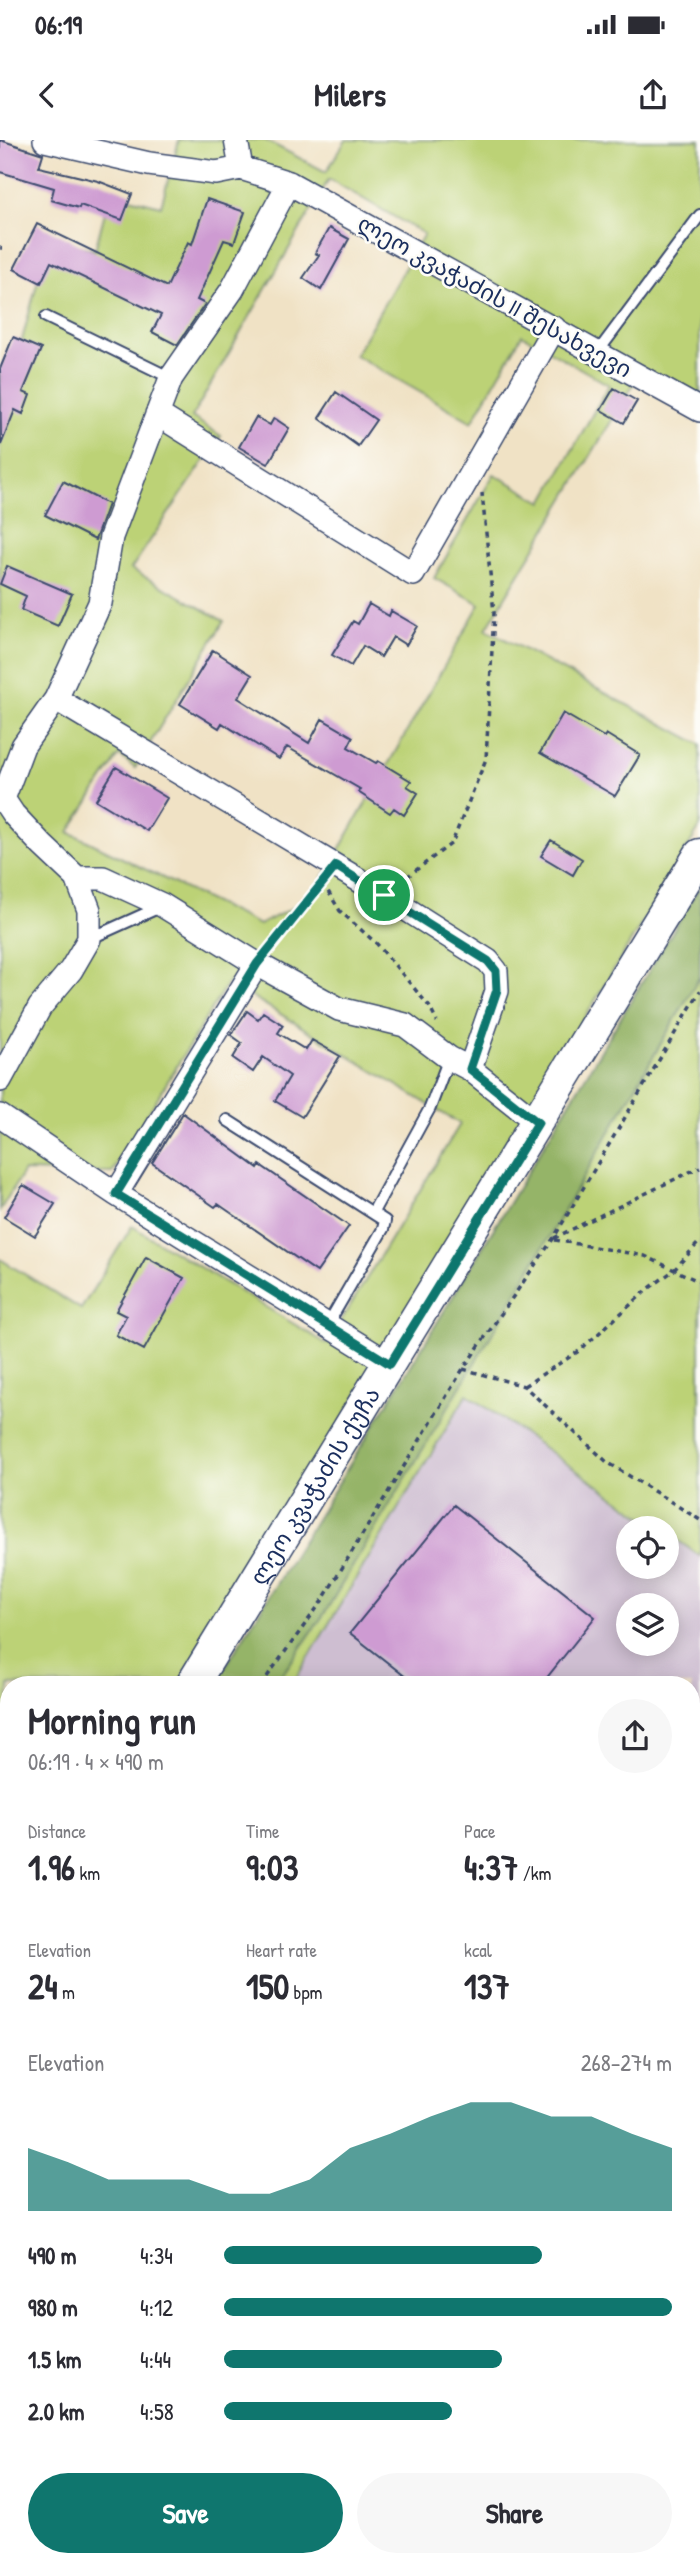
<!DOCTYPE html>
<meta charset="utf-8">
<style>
body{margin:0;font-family:"Patrick Hand","Noto Sans Georgian",sans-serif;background:#f7f7f7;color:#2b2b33;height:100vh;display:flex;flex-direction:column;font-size:26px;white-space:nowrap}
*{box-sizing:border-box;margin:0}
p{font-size:23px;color:#7c7c81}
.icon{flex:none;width:38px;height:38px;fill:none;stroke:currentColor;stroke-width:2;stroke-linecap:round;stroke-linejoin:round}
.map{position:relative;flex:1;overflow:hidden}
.sheet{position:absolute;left:0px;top:1536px;width:700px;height:891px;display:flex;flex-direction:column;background:#fff;border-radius:28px 28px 0 0;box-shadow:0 4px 18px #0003}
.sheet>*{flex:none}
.controls{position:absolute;left:616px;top:1376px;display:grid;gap:14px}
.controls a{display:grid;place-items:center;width:63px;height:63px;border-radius:50%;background:#fff;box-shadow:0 4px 18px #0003;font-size:35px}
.pin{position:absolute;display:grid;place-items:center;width:60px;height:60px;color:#fff;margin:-30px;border:4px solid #fff;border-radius:50%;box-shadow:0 2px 7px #0007}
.round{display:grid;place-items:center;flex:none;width:74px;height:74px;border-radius:37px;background:#f7f7f7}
.head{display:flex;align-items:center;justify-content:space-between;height:119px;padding:0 28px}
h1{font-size:38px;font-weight:800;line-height:52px}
.stats{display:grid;grid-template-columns:repeat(3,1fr);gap:10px;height:119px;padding:7px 28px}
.stats div{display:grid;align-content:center}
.stats b{font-size:35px;font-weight:800}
.stats small{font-size:19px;font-weight:400}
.stats p{font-size:19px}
.chart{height:196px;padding:14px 28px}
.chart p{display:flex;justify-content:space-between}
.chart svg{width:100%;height:126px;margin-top:7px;fill:#0f766e;opacity:.7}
.cta{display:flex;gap:14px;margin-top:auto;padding:14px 28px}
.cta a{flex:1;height:80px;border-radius:42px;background:#0f766e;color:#fff;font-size:28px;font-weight:800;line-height:80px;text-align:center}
.cta a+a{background:#f7f7f7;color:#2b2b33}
ul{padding:0 28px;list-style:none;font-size:23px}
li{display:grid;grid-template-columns:112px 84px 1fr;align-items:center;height:52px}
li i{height:18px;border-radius:9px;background:#0f766e}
.status{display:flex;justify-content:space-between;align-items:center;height:49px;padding:0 35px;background:#fff;direction:ltr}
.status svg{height:19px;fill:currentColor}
header{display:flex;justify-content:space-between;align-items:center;height:91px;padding:0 28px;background:#fff;font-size:32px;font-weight:800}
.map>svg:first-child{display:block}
.industrial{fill:#cebed1;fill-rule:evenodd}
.green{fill:#bcd276;stroke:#6c806a;stroke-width:2;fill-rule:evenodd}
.forest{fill:#95b467;stroke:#587262;stroke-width:2}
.building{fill:#ce9bd2}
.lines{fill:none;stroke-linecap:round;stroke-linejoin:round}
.lane-casing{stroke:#3b4a6d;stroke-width:14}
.street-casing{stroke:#3b4a6d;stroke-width:26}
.secondary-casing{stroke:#3b4a6d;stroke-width:35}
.path{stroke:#3b4a6d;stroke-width:3.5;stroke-dasharray:5 5;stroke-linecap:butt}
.lane{stroke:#fff;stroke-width:10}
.street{stroke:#fff;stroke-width:23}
.secondary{stroke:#fff;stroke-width:32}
.route-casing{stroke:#fff;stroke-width:14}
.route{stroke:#0f766e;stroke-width:9}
.labels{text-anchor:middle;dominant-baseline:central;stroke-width:5;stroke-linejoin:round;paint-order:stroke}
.street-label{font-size:23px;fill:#1b2f5e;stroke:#fdfcf7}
</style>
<div class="status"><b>06:19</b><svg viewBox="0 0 49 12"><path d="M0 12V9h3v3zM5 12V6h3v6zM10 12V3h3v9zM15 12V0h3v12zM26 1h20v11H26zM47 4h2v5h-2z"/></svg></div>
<header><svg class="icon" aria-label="back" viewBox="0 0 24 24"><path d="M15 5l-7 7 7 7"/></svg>Milers<svg class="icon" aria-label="share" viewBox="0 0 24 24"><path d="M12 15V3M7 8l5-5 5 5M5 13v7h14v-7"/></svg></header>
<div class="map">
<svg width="700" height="2426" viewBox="0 0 700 2426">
<rect width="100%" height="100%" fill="#fdfcf7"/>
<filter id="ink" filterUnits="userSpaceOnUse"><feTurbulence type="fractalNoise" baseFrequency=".0143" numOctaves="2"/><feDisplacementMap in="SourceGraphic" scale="14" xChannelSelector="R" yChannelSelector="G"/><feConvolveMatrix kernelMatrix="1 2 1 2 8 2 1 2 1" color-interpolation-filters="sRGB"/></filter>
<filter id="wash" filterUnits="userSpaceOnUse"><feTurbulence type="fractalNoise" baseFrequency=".00686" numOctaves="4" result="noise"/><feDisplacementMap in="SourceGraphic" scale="28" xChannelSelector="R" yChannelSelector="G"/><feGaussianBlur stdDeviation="1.57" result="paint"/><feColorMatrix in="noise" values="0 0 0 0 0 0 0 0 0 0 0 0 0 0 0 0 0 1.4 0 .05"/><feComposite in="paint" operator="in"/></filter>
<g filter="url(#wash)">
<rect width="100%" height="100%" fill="#f0e2c5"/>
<!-- industrial -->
<path class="industrial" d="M 467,1253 L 659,1388 L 628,1388 L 628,1426 L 667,1426 L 667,1393 L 700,1416 L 700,1863 L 691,1877 L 691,1545 L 292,1545 ZM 628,1465 L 667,1465 L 667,1503 L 628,1503 Z"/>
<!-- green -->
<path class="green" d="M 179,0 L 265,0 L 326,32 L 346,0 L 700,0 L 700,264 L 641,232 L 486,489 L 700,604 L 700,687 L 182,1545 L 9,1545 L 9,1571 L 0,1566 L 0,1119 L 81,1169 L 132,1086 L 327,1204 L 460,984 L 228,842 L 112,1033 L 24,1031 L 0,1070 L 0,235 L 12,238 L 49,98 L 95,110 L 110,53 L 161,66 ZM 329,39 L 424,94 L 355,215 L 472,282 L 522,195 L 609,245 L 543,362 L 494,334 L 434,438 L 480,464 L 311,759 L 259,785 L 69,692 L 119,615 L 135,628 L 224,481 L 131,429 L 221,296 L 192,277 Z
M 700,836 L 700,1416 L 667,1393 L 667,1388 L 659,1388 L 467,1254 L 292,1545 L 275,1545 L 324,1474 L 503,1174 Z
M 9,1761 L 9,1832 L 0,1845 L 0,1775 Z
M 700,1863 L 700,2426 L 0,2426 L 0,2009 L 9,1996 L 9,2418 L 691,2418 L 691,1877 Z"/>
<!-- forest -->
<path class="forest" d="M 700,746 L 700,836 L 504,1174 L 324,1474 L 275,1545 L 214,1545 L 429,1196 Z
M 9,1879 L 9,1996 L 0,2009 L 0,1894 Z"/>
<g id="blocks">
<!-- building -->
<path class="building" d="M 0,0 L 43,14 L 39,27 L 98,41 L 132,54 L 122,80 L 80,65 L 79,68 L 51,60 L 54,48 L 0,32 Z
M 207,59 L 245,72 L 234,103 L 224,100 L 197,160 L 205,164 L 177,205 L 152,192 L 161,175 L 51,122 L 41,143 L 14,129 L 37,84 L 167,147 L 188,102 L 192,104 Z
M 329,88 L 349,99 L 321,150 L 303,138 L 319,115 L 315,113 Z
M 13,197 L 41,209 L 23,252 L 30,255 L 23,274 L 15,270 L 1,305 L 0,229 Z
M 614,248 L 637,261 L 624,283 L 601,270 Z
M 336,252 L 376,280 L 358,306 L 319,278 Z
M 256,277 L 270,285 L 274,278 L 289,288 L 268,324 L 239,307 Z
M 63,341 L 108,364 L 95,400 L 45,375 Z
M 7,426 L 72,454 L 58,486 L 21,470 L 26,456 L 0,444 Z
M 369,464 L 389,476 L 391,471 L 417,486 L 406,505 L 393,497 L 381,517 L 363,506 L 351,526 L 332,515 L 353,481 L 358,484 Z
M 213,510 L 252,535 L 238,558 L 309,603 L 322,579 L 353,597 L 348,607 L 376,623 L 378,621 L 411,641 L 407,646 L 418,653 L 404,675 L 394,668 L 390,673 L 358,652 L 360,649 L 287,607 L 279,619 L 222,583 L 219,588 L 180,564 Z
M 563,573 L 604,597 L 606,594 L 640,615 L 615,656 L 540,613 Z
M 116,627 L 167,658 L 147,691 L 96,660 Z
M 551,700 L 582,719 L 573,735 L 541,716 Z
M 247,871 L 258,879 L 263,872 L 283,885 L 278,893 L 306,910 L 312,900 L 340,916 L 302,977 L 275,961 L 290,936 L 263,917 L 253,932 L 233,918 L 242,903 L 231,895 Z
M 183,973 L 258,1028 L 260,1025 L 349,1086 L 317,1132 L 218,1064 L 215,1067 L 152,1023 Z
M 23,1045 L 55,1064 L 35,1096 L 4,1077 Z
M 146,1117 L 184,1138 L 144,1210 L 116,1195 L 126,1176 L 116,1171 Z
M 454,1365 L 595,1477 L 541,1545 L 416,1545 L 350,1493 Z"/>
</g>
</g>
<g filter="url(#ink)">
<use href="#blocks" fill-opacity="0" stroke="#3b4a6d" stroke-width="2"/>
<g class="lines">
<!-- lane casing -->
<g class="lane-casing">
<path id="lane" d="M 46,177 L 171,238
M 597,213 L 700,75
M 89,799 L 160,767
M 227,980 L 385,1081 L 383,1089 L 328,1184
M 373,1072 L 430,968 L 449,918
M 0,1621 L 9,1627
M 0,1716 L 9,1702
M 0,2001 L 9,2013
M 306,2418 L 312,2426"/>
</g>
<!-- street casing -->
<g class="street-casing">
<path id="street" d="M 45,0 L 149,24 L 216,33 L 241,28
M 289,43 L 700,270
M 157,274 L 413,434 L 554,188
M 56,559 L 384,755 L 488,821 L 496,831 L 497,851 L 470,929 L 538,983
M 77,738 L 103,738 L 162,765 L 257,824 L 339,869 L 405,885 L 449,918 L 470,929
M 0,940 L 40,867 L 71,830 L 89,799 L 89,770 L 77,738 L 42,705 L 13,674 L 3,659 L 23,606 L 56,559 L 100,463 L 111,397 L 171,238 L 232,150 L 289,43 L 241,28 L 236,0
M 0,976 L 116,1054 L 390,1224
M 116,1054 L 257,824
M 0,1782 L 9,1788"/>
</g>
<!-- secondary casing -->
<g class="secondary-casing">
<g id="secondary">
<path id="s1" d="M 192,1545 L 700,715"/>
<path d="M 0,1860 L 9,1845"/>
</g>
</g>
<!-- path -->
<path class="path" d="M 0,108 L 2,108
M 323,743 L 340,771 L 377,804 L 429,866 L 437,882
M 399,743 L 452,703 L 486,619 L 494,473 L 482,353
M 270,809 L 323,741
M 554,1098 L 700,1027
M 555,1100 L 645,1116 L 700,1142
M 463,1229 L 524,1246 L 607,1322 L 700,1380
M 524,1246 L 579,1211 L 647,1150 L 674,1130 L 700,1101
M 261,1545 L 322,1461 L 463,1229 L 553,1099 L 700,851
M 0,1960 L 9,1950
M 691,1977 L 700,1986
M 691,2086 L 700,2069
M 517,2426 L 522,2418"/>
<!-- lane -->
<use href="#lane" class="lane"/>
<!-- street -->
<use href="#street" class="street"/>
<!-- secondary -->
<use href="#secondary" class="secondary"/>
</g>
</g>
<g class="lines" filter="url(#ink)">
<!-- route casing -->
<g class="route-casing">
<path id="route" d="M 336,726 L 488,821 L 496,831 L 497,850 L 470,929 L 538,983 L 390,1224 L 116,1054 L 257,824 Z"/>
</g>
<!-- route -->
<use href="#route" class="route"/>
</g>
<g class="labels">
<!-- street labels -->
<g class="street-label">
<text transform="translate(495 156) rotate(29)">ლეო კვაჭაძის II შესახვევი</text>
<text stroke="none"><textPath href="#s1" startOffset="234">ლეო კვაჭაძის ქუჩა</textPath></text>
</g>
</g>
</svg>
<div class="controls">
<a><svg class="icon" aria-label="locate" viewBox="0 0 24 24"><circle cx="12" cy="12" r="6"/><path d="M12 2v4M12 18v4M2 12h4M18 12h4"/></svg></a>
<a><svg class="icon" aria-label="layers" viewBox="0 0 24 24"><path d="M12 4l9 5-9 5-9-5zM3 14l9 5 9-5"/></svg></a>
</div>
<div class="pin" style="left:384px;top:755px;background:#1e9e55"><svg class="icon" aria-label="arrive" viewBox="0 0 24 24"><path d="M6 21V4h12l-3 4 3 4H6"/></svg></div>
<section class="sheet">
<div class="head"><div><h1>Morning run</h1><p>06:19 · 4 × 490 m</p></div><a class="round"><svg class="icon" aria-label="share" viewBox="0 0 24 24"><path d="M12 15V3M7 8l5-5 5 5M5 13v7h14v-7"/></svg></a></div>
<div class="stats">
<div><p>Distance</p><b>1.96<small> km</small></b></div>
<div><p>Time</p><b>9:03</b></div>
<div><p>Pace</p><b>4:37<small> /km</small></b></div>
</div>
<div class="stats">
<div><p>Elevation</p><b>24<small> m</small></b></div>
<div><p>Heart rate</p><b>150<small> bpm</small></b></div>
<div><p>kcal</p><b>137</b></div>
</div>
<div class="chart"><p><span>Elevation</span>268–274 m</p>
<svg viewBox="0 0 160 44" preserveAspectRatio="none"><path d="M0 44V22L10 27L20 33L30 33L40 33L50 38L60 38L70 33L80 22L90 17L100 11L110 6L120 6L130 11L140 11L150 17L160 22V44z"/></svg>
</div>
<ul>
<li><b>490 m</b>4:34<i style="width:71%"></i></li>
<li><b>980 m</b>4:12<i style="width:100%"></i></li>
<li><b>1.5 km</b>4:44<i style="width:62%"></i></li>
<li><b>2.0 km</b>4:58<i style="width:51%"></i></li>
</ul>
<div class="cta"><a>Save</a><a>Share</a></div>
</section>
</div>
